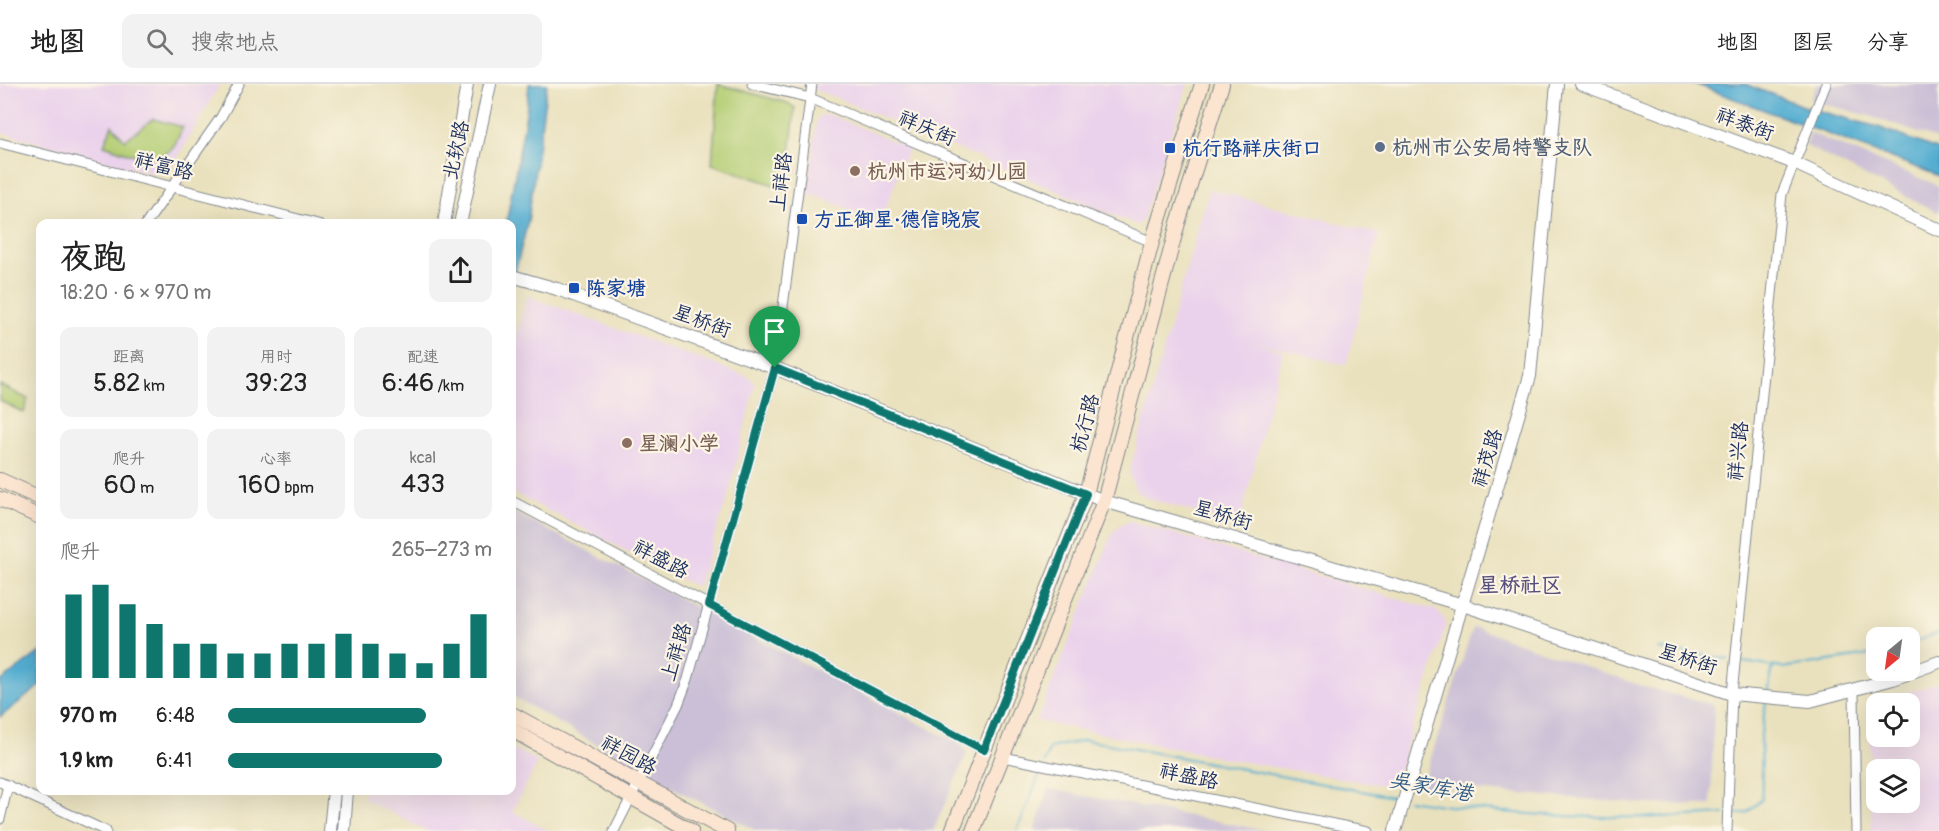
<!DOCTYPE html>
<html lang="zh">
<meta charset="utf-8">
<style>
body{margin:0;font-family:Pangolin,"LXGW WenKai TC",sans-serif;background:#f2f2f2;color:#222;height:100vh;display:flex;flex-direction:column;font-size:22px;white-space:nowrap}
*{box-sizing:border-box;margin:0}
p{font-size:20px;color:#767676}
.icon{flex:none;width:33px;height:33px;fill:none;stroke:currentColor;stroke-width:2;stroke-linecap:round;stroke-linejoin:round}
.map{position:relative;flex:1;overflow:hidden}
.details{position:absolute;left:36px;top:135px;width:480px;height:576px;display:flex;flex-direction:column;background:#fff;border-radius:12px;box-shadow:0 6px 24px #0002}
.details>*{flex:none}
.needle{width:39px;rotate:209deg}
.fabs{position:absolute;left:1866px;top:543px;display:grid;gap:12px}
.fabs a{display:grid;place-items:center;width:54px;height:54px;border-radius:12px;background:#fff;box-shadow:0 6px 24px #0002;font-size:30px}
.pin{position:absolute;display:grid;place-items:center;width:51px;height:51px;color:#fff;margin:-62px -26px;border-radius:50% 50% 50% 0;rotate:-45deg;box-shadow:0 0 6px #0007}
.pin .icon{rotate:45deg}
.round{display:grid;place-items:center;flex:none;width:63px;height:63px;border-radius:12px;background:#f2f2f2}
.head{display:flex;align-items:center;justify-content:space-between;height:102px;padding:0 24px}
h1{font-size:33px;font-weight:600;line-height:45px}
.figures{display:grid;grid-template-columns:repeat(3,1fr);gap:9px;height:102px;padding:6px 24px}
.figures div{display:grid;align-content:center;border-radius:12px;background:#f2f2f2;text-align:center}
.figures b{font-size:26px;font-weight:600}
.figures small{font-size:16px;font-weight:400}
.figures p{font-size:16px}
.chart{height:168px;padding:12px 24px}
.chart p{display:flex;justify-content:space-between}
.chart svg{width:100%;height:108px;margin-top:6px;stroke:#0f766e;stroke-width:6}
ul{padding:0 24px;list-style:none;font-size:20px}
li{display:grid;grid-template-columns:96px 72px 1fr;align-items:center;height:45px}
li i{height:15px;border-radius:8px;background:#0f766e}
header{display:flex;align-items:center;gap:36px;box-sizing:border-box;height:84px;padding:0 30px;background:#fff;border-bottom:2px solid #e0e0e0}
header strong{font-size:28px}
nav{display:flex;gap:33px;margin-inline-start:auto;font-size:21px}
.search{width:420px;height:54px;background:#f2f2f2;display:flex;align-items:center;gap:15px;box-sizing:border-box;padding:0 21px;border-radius:12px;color:#767676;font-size:22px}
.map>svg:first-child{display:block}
.built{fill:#ead1ec;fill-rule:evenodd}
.industrial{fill:#cabfd6}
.green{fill:#b3cd73;stroke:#677e68;stroke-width:1.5}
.water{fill:#53add1;stroke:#376e98;stroke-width:1.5}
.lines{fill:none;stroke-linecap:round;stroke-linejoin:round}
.stream{stroke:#53add1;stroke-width:2}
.minor-casing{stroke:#82888e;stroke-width:11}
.tertiary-casing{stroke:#82888e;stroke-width:14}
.secondary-casing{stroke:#82888e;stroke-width:16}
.minor{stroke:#fff;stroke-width:9}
.tertiary{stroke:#fff;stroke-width:12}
.secondary{stroke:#fce5d0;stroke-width:14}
.route-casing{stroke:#fff;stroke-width:12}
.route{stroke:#0f766e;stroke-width:8}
.service-dot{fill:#5c6f8a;stroke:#fcf5e5;stroke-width:2}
.transit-dot{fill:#1a4fb4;stroke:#fcf5e5;stroke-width:2}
.education-dot{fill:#8d6e63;stroke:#fcf5e5;stroke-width:2}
.labels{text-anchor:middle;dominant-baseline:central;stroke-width:4.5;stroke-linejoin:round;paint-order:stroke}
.street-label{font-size:20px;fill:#1b2f5e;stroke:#fcf5e5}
.service-label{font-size:20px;font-weight:bold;fill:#4e5e75;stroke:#fcf5e5;text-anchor:start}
.transit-label{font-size:20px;font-weight:bold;fill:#164399;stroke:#fcf5e5;text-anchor:start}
.education-label{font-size:20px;font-weight:bold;fill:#785e54;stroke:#fcf5e5;text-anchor:start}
.neighbourhood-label{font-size:21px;font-weight:bold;fill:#58517e;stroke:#fcf5e5}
.water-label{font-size:21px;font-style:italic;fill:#2f5b86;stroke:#fcf5e5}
</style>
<header>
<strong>地图</strong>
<div class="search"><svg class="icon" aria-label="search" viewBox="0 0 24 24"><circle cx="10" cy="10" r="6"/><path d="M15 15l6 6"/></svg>搜索地点</div>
<nav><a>地图</a><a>图层</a><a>分享</a></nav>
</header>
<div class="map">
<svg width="1939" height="747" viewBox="0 0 1939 747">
<rect width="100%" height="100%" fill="#fcf5e5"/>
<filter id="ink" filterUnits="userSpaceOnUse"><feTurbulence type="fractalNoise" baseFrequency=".0167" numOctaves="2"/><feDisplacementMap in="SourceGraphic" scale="12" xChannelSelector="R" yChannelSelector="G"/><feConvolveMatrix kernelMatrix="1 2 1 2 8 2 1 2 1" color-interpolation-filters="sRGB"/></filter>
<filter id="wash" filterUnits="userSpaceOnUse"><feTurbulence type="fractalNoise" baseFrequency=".008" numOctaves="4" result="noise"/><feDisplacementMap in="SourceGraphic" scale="24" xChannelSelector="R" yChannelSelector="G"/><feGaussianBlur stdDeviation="1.35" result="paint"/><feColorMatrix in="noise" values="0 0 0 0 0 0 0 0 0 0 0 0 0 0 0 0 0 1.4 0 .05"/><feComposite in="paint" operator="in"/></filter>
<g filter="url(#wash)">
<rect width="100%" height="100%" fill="#e9e1bd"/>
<!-- built -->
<path class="built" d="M 0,0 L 220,0 L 173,81 L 165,88 L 150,89 L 0,48 Z
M 798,0 L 1188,0 L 1142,137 L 1137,141 L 835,13 Z
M 822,31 L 830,31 L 909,64 L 880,137 L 808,109 L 817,34 Z
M 1209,105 L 1379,150 L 1346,281 L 1245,256 L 1283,267 L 1239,441 L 1147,414 L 1136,407 L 1129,389 Z
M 527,212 L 749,293 L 755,300 L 729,410 L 697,503 L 512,408 L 512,268 Z
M 1130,437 L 1436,526 L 1444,534 L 1446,542 L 1393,703 L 1233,676 L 1037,637 L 1113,448 L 1120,441 Z
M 1939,598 L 1939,747 L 1871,747 L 1873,700 L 1867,623 L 1876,620 L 1876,652 L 1910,652 L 1910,620 L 1877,619 ZM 1876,686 L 1910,686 L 1910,718 L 1876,718 Z
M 512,664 L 538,678 L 512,727 L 549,747 L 427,747 L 364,715 L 364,707 L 512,706 Z"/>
<!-- industrial -->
<path class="industrial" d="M 1817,0 L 1939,0 L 1939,56 L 1870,32 L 1810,16 Z
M 1810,49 L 1939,102 L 1939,129 L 1806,62 Z
M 512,427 L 961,661 L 967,669 L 933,747 L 757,747 L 677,706 L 512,612 Z
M 1473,543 L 1644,603 L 1714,621 L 1711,721 L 1645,720 L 1422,702 Z
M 1049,705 L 1268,747 L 1034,747 Z"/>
<!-- green -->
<path class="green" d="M 718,0 L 788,19 L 795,24 L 786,105 L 712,80 Z
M 153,35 L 183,43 C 180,49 177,59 172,64 C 155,84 124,67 104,61 L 112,41 L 125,56 Z
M 0,301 L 28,315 L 24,329 L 0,317 Z"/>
<!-- water -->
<path class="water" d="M 529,0 L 547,0 L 528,137 L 512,200 L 512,140 L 506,140 L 526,30 Z
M 1695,0 L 1745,0 L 1808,24 L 1878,43 L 1939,66 L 1939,92 Z
M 40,568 L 40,602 L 0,633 L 0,598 Z"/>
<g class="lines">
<!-- stream -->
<path class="stream" d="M 1910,559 L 1939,549
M 1658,565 L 1728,575
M 1743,578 L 1782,584 L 1876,570
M 1768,609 L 1773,582
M 1044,679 L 1050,664 L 1086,656 L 1399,714
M 1408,716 C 1512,733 1620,737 1725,730
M 1731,730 L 1747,729 L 1762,715 L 1761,650 L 1766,618
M 1017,747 L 1042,684"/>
</g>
</g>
<g filter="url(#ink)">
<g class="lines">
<!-- minor casing -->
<g class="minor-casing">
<path id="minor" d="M 752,0 L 810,14 L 1152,158
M 0,59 L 318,140
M 146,140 L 221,33 L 239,0
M 512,417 L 984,666
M 1854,606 L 1856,747
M 1003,673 L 1368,747
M 0,698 L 106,747
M 0,735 L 8,701
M 614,747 L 678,621 L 688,595 L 775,284 L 812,0
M 1727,747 L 1732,610 L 1782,110 L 1826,0"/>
</g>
<!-- tertiary casing -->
<g class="tertiary-casing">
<path id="tertiary" d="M 1581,0 L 1794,79 L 1939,146
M 444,140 L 467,0
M 460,140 L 490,0
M 512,192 L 557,205 L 775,284 L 1104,417 L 1463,521 L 1732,610 L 1810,617 L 1893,595 L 1939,578
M 330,747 L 334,706
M 344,747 L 347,706
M 1395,747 L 1530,292 L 1557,0"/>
</g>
<!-- secondary casing -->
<g class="secondary-casing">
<path id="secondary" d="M 0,396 L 40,414
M 0,415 L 40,433
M 512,630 L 727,747
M 512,646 L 691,747
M 952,747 L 1086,410 L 1152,158 L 1202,0
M 973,747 L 1104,417 L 1178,139 L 1222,0"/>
</g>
<!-- minor -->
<use href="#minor" class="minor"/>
<!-- tertiary -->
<use href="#tertiary" class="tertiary"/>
<!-- secondary -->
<use href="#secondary" class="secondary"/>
</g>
</g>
<g class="lines" filter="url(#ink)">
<!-- route casing -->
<g class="route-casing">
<path id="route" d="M 775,284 L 1086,410 L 984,666 L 709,521 Z"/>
</g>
<!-- route -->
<use href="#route" class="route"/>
</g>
<!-- markers -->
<circle class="service-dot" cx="1380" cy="63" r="6"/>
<g class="transit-dot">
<rect x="1164" y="58" width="12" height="12" rx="3"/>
<rect x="796" y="129" width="12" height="12" rx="3"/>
<rect x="568" y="198" width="12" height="12" rx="3"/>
</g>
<g class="education-dot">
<circle cx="855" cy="87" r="6"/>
<circle cx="627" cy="359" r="6"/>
</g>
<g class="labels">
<!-- street labels -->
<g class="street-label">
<text transform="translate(1745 40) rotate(20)">祥泰街</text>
<text transform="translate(927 44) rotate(23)">祥庆街</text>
<text transform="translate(456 66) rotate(-78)">北软路</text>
<text transform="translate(164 82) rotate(14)">祥富路</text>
<text transform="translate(781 98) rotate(-83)">上祥路</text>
<text transform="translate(702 237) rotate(20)">星桥街</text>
<text transform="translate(1085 339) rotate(-75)">杭行路</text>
<text transform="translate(1738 367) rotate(-84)">祥兴路</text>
<text transform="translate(1487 374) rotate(-73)">祥茂路</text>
<text transform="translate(1223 431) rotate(16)">星桥街</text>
<text transform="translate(661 475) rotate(28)">祥盛路</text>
<text transform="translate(676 568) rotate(-73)">上祥路</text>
<text transform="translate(1688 575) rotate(18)">星桥街</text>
<text transform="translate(629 671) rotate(29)">祥园路</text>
<text transform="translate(1189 692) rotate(12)">祥盛路</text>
</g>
<!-- service labels -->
<g class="service-label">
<text x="1392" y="63">杭州市公安局特警支队</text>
</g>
<!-- transit labels -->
<g class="transit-label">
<text x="1182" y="64">杭行路祥庆街口</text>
<text x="814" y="135">方正御星·德信晓宸</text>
<text x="586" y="204">陈家塘</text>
</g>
<!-- education labels -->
<g class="education-label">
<text x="867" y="87">杭州市运河幼儿园</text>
<text x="639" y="359">星澜小学</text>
</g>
<!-- neighbourhood labels -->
<g class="neighbourhood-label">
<text x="1520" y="501">星桥社区</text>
</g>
<!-- water labels -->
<g class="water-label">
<text transform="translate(1431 703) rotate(10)">吴家库港</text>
</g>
</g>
</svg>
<div class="fabs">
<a><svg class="needle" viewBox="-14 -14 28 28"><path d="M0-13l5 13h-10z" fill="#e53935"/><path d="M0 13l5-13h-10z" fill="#767676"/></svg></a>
<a><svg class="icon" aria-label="locate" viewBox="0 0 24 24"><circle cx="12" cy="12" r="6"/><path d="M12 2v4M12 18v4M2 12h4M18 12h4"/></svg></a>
<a><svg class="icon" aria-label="layers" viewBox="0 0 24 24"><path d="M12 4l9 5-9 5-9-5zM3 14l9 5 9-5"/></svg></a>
</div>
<div class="pin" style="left:775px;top:284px;background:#1e9e55"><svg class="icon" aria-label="arrive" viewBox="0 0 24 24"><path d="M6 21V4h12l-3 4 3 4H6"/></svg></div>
<section class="details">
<div class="head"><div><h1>夜跑</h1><p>18:20 · 6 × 970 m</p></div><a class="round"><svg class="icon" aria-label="share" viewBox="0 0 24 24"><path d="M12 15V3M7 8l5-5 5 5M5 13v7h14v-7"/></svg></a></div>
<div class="figures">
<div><p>距离</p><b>5.82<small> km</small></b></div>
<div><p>用时</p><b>39:23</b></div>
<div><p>配速</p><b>6:46<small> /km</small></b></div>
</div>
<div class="figures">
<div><p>爬升</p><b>60<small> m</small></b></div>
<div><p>心率</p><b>160<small> bpm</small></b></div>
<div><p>kcal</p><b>433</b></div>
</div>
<div class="chart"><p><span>爬升</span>265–273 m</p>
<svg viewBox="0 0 160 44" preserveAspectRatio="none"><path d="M5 44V10M15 44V6M25 44V14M35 44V22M45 44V30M55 44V30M65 44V34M75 44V34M85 44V30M95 44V30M105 44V26M115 44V30M125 44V34M135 44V38M145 44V30M155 44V18"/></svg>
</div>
<ul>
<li><b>970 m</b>6:48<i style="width:75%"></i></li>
<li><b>1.9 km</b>6:41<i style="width:81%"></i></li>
</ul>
</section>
</div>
